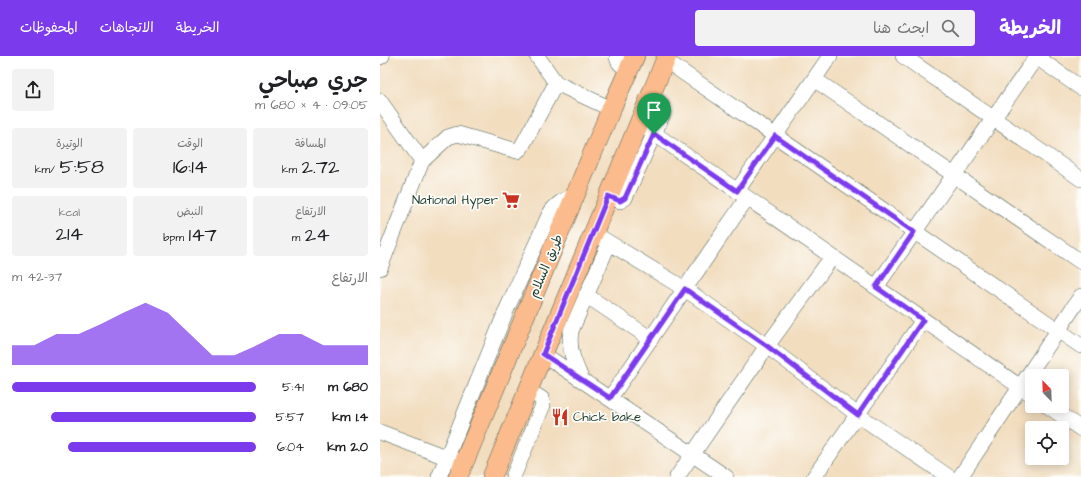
<!DOCTYPE html>
<html lang="ar">
<meta charset="utf-8">
<style>
body{margin:0;font-family:"Architects Daughter","Playpen Sans Arabic",sans-serif;background:#f2f2f2;color:#202124;direction:rtl;height:100vh;display:flex;flex-direction:column;font-size:15px;white-space:nowrap}
*{box-sizing:border-box;margin:0}
p{font-size:13px;color:#757577}
.icon{flex:none;width:22px;height:22px;fill:none;stroke:currentColor;stroke-width:2;stroke-linecap:round;stroke-linejoin:round}
.map{position:relative;flex:1;overflow:hidden;direction:ltr}
.details{display:flex;flex-direction:column;background:#fff;width:380px}
.details>*{flex:none}
.needle{width:26px;rotate:337deg}
.fabs{position:absolute;left:645px;top:313px;display:grid;gap:8px}
.fabs a{display:grid;place-items:center;width:44px;height:44px;border-radius:4px;background:#fff;box-shadow:0 2px 10px #0003;font-size:20px}
.pin{position:absolute;display:grid;place-items:center;width:34px;height:34px;color:#fff;margin:-41px -17px;border-radius:50% 50% 50% 0;rotate:-45deg;box-shadow:0 0 4px #0007}
.pin .icon{rotate:45deg}
.round{display:grid;place-items:center;flex:none;width:42px;height:42px;border-radius:4px;background:#f2f2f2}
.summary{display:flex;align-items:center;justify-content:space-between;height:68px;padding:0 12px}
h1{font-size:22px;font-weight:600;line-height:30px}
.stats{display:grid;grid-template-columns:repeat(3,1fr);gap:6px;height:68px;padding:4px 12px}
.stats div{display:grid;align-content:center;border-radius:4px;background:#f2f2f2;text-align:center}
.stats b{font-size:20px;font-weight:600}
.stats small{font-size:11px;font-weight:400}
.stats p{font-size:11px}
.chart{height:112px;padding:8px 12px}
.chart p{display:flex;justify-content:space-between}
.chart svg{width:100%;height:72px;margin-top:4px;fill:#7c3aed;opacity:.7}
ul{padding:0 12px;list-style:none;font-size:13px}
li{display:grid;grid-template-columns:64px 48px 1fr;align-items:center;height:30px}
li i{height:10px;border-radius:5px;background:#7c3aed}
header{display:flex;align-items:center;gap:24px;box-sizing:border-box;height:56px;padding:0 20px;background:#7c3aed;color:#fff}
header strong{font-size:19px}
nav{display:flex;gap:22px;margin-inline-start:auto;font-size:14px}
.search{width:280px;height:36px;background:#f2f2f2;display:flex;align-items:center;gap:10px;box-sizing:border-box;padding:0 14px;border-radius:4px;color:#757577;font-size:15px}
main{display:flex;flex:1;min-height:0}
.map>svg:first-child{display:block}
.lines{fill:none;stroke-linecap:round;stroke-linejoin:round}
.minor-casing{stroke:#3f5549;stroke-width:16}
.major-casing{stroke:#3f5549;stroke-width:20}
.minor{stroke:#fff;stroke-width:15}
.major{stroke:#fbbb8c;stroke-width:19}
.route-casing{stroke:#fff;stroke-width:8}
.route{stroke:#7c3aed;stroke-width:5}
.labels{text-anchor:middle;dominant-baseline:central;stroke-width:3.5;stroke-linejoin:round;paint-order:stroke}
.poi-label{font-size:13px;fill:#1f3d34;stroke:#fdfcf7;text-anchor:end}
.street-label{font-size:13px;fill:#1f3d34;stroke:#fdfcf7}
</style>
<header>
<strong>الخريطة</strong>
<div class="search"><svg class="icon" aria-label="search" viewBox="0 0 24 24"><circle cx="10" cy="10" r="6"/><path d="M15 15l6 6"/></svg>ابحث هنا</div>
<nav><a>الخريطة</a><a>الاتجاهات</a><a>المحفوظات</a></nav>
</header>
<main>
<div class="map">
<svg width="701" height="421" viewBox="0 0 701 421">
<rect width="100%" height="100%" fill="#fdfcf7"/>
<filter id="ink" filterUnits="userSpaceOnUse"><feTurbulence type="fractalNoise" baseFrequency=".025" numOctaves="2"/><feDisplacementMap in="SourceGraphic" scale="8" xChannelSelector="R" yChannelSelector="G"/><feConvolveMatrix kernelMatrix="1 2 1 2 8 2 1 2 1" color-interpolation-filters="sRGB"/></filter>
<filter id="wash" filterUnits="userSpaceOnUse"><feTurbulence type="fractalNoise" baseFrequency=".012" numOctaves="4" result="noise"/><feDisplacementMap in="SourceGraphic" scale="16" xChannelSelector="R" yChannelSelector="G"/><feGaussianBlur stdDeviation="0.9" result="paint"/><feColorMatrix in="noise" values="0 0 0 0 0 0 0 0 0 0 0 0 0 0 0 0 0 1.4 0 .05"/><feComposite in="paint" operator="in"/></filter>
<g filter="url(#wash)">
<rect width="100%" height="100%" fill="#f2ddbf"/>
</g>
<g filter="url(#ink)">
<g class="lines">
<!-- minor casing -->
<g class="minor-casing">
<path id="minor" d="M 157,0 L 176,27 L 231,53
M 237,0 C 238,8 242,10 249,13
M 523,0 L 701,123
M 655,0 L 701,32
M 0,1 L 2,0
M 285,4 L 701,290
M 434,23 L 701,206
M 0,45 L 42,105 L 0,212
M 259,67 L 652,339
M 42,105 L 68,81 L 78,78 L 137,95 L 141,92 L 176,27
M 357,135 L 450,0
M 229,140 L 240,145 L 245,142 L 283,58 C 285,49 278,45 270,39
M 213,177 L 305,233 L 387,290 L 478,359 L 569,421
M 496,231 L 657,0
M 206,239 L 271,283
M 163,298 L 346,421
M 201,322 C 194,306 188,293 191,275 L 229,187
M 230,342 L 367,142
M 668,350 L 701,373
M 0,376 L 76,405
M 59,421 L 126,255 L 169,159 C 175,148 184,144 195,139
M 133,421 L 163,349 L 162,343 L 148,334
M 297,421 L 387,290 L 452,201
M 434,421 L 543,264
M 580,421 L 701,240"/>
</g>
<!-- major casing -->
<g class="major-casing">
<path id="major" d="M 78,421 L 231,53 L 255,0
M 112,421 L 287,0"/>
</g>
<!-- minor -->
<use href="#minor" class="minor"/>
<!-- major -->
<use href="#major" class="major"/>
</g>
</g>
<g class="lines" filter="url(#ink)">
<!-- route casing -->
<g class="route-casing">
<path id="route" d="M 274,78 L 357,135 L 395,80 L 534,176 L 496,231 L 543,264 L 478,359 L 387,290 L 305,233 L 230,342 L 163,298 L 228,140 L 240,145 L 245,142 Z"/>
</g>
<!-- route -->
<use href="#route" class="route"/>
</g>
<!-- icons -->
<defs>
<g id="supermarket-bare" transform="scale(1.38)"><path d="M-6-5.5h2.5l.6 2H6L4.5 2H-2.5L-4.4-4H-6ZM-1.5 3.2a1.3 1.3 0 1 0 .1 0ZM3 3.2a1.3 1.3 0 1 0 .1 0Z" fill="#c8321e" stroke="#fdfcf7" stroke-width="2.5" paint-order="stroke"/></g>
<g id="restaurant-bare" transform="scale(1.38)"><path d="M-5-6h1v4h1v-4h1v4h1v-4h1v5L-1.5 .5V6h-2V.5L-5-1ZM5-6V6H3V1.5H1.5Q1.5-4 5-6Z" fill="#c8321e" stroke="#fdfcf7" stroke-width="2.5" paint-order="stroke"/></g>
</defs>
<g fill-rule="evenodd">
<use href="#supermarket-bare" x="131" y="144"/>
<use href="#restaurant-bare" x="180" y="361"/>
</g>
<g class="labels">
<!-- poi labels -->
<g class="poi-label">
<text x="118" y="144">National Hyper</text>
<text x="193" y="361" text-anchor="start">Chick bake</text>
</g>
<!-- street labels -->
<g class="street-label">
<text transform="translate(166 210) rotate(-67)">طريق السلام</text>
</g>
</g>
</svg>
<div class="fabs">
<a><svg class="needle" viewBox="-14 -14 28 28"><path d="M0-13l5 13h-10z" fill="#e53935"/><path d="M0 13l5-13h-10z" fill="#757577"/></svg></a>
<a><svg class="icon" aria-label="locate" viewBox="0 0 24 24"><circle cx="12" cy="12" r="6"/><path d="M12 2v4M12 18v4M2 12h4M18 12h4"/></svg></a>
</div>
<div class="pin" style="left:274px;top:78px;background:#1e9e55"><svg class="icon" aria-label="arrive" viewBox="0 0 24 24"><path d="M6 21V4h12l-3 4 3 4H6"/></svg></div>
</div>
<section class="details">
<div class="summary"><div><h1>جري صباحي</h1><p>09:05 · 4 × 680 m</p></div><a class="round"><svg class="icon" aria-label="share" viewBox="0 0 24 24"><path d="M12 15V3M7 8l5-5 5 5M5 13v7h14v-7"/></svg></a></div>
<div class="stats">
<div><p>المسافة</p><b>2.72<small> km</small></b></div>
<div><p>الوقت</p><b>16:14</b></div>
<div><p>الوتيرة</p><b>5:58<small> /km</small></b></div>
</div>
<div class="stats">
<div><p>الارتفاع</p><b>24<small> m</small></b></div>
<div><p>النبض</p><b>147<small> bpm</small></b></div>
<div><p>kcal</p><b>214</b></div>
</div>
<div class="chart"><p><span>الارتفاع</span>37–42 m</p>
<svg viewBox="0 0 160 44" preserveAspectRatio="none"><path d="M0 44V32L10 32L20 25L30 25L40 19L50 12L60 6L70 12L80 25L90 38L100 38L110 32L120 25L130 25L140 32L150 32L160 32V44z"/></svg>
</div>
<ul>
<li><b>680 m</b>5:41<i style="width:100%"></i></li>
<li><b>1.4 km</b>5:57<i style="width:84%"></i></li>
<li><b>2.0 km</b>6:04<i style="width:77%"></i></li>
</ul>
</section>
</main>
